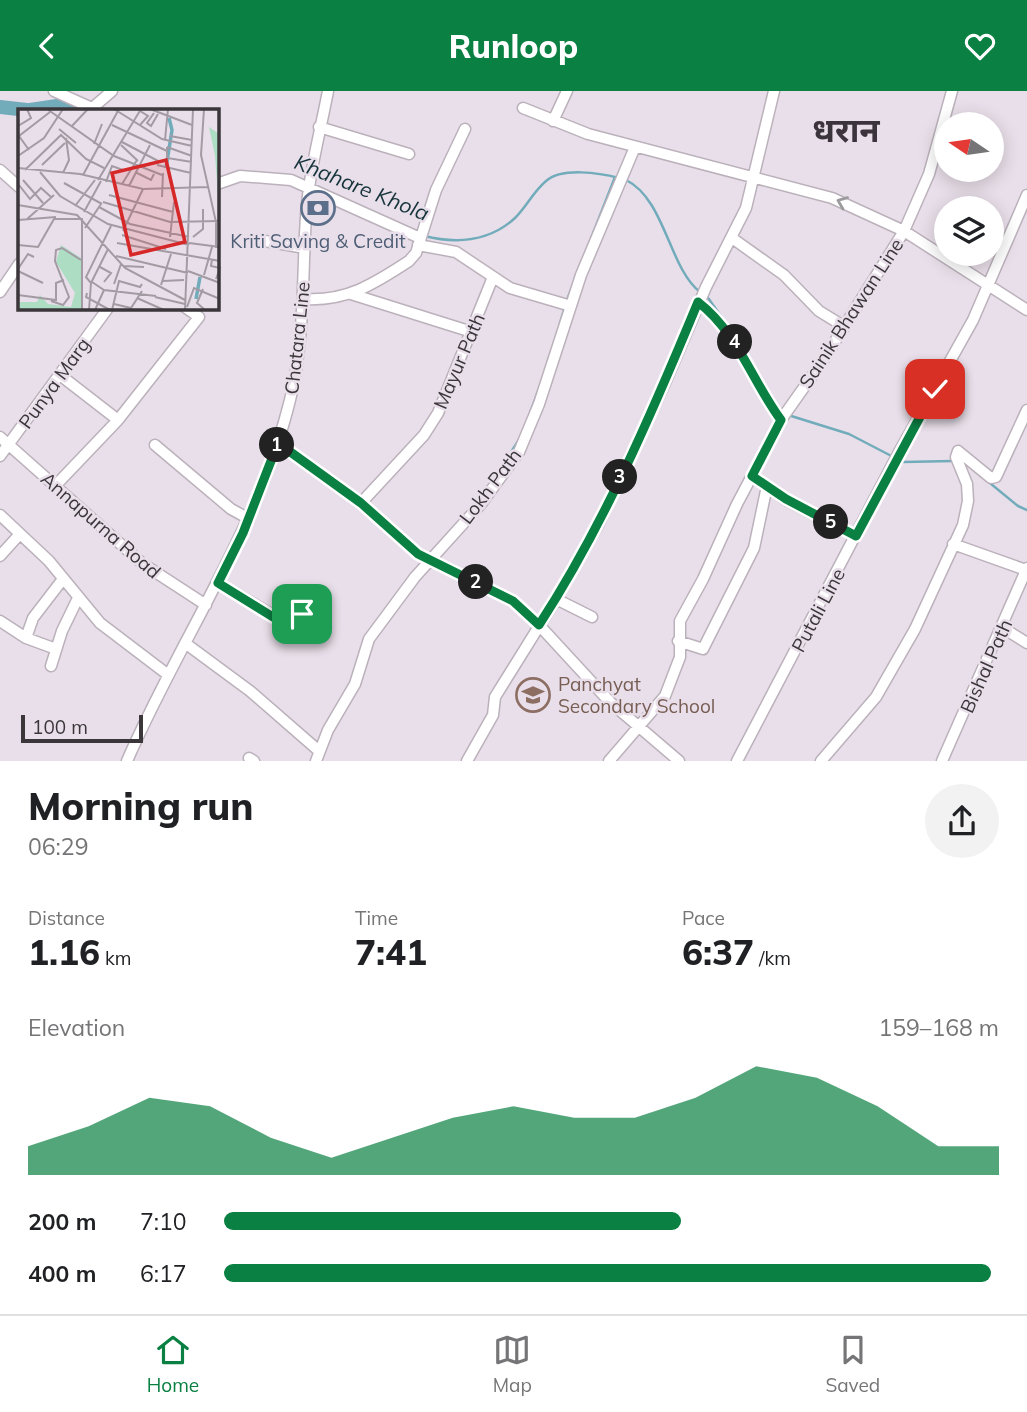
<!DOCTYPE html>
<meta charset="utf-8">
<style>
body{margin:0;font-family:Mulish,"Noto Sans Devanagari",sans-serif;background:#f2f2f2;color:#202124;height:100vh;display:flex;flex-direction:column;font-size:26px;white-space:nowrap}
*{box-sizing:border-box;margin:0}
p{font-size:23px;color:#757577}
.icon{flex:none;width:38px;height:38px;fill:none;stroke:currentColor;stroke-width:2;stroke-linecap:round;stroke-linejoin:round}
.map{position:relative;height:670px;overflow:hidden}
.details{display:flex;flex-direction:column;background:#fff;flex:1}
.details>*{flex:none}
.needle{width:46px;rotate:283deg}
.controls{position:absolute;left:934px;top:21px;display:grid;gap:14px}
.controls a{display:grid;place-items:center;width:70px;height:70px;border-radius:50%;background:#fff;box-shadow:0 4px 18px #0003;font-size:35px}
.scale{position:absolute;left:21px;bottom:18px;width:122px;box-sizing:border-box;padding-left:7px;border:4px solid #3a363a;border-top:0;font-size:19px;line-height:24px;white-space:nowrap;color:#3a363a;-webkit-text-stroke:5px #e9dfea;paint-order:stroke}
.pin{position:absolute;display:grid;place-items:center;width:60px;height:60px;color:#fff;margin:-30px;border-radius:14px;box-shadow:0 4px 10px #0006}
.km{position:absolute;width:35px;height:35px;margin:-18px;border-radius:50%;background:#222;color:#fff;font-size:19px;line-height:35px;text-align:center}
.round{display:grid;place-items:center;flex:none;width:74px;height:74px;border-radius:37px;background:#f2f2f2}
.head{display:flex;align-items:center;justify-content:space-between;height:119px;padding:0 28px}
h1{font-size:38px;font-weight:800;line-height:52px}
.stats{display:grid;grid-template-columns:repeat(3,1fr);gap:10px;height:119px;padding:7px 28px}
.stats div{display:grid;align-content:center}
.stats b{font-size:35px;font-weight:800}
.stats small{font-size:19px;font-weight:400}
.stats p{font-size:19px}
.chart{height:196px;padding:14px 28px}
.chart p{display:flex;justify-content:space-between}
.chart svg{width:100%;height:126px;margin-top:7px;fill:#0b8043;opacity:.7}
ul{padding:0 28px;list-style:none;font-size:23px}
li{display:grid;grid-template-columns:112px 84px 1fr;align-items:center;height:52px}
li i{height:18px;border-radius:9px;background:#0b8043}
header{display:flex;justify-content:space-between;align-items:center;height:91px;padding:0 28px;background:#0b8043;color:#fff;font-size:32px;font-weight:800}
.dock{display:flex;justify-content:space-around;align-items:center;height:98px;border-top:2px solid #e0e0e0;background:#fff;font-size:19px;color:#757577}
.dock a{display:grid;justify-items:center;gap:4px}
.dock .selected{color:#0b8043}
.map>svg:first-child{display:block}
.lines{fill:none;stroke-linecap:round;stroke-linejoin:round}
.stream{stroke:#72acbb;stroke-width:2.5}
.river{stroke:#72acbb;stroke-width:14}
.street-casing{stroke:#bbb1bb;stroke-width:13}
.street{stroke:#fff;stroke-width:10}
.oneway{stroke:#9c9a9c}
.route-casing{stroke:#fff;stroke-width:14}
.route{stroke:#0b8043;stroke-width:9}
.labels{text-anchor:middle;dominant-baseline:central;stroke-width:5;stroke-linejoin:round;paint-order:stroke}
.service-label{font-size:19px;fill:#4e5e75;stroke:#e9dfea}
.street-label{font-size:19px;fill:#3a363a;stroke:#e9dfea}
.education-label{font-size:19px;fill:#785e54;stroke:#e9dfea;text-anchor:start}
.water-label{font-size:21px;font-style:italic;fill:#16343b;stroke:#e9dfea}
.town-label{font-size:33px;font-weight:bold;fill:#3c343c;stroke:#e9dfea}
.inset-river{fill:none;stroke:#72acbb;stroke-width:3.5}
.inset-road{fill:none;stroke:#a39ba4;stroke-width:2}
.view{fill:#d62828;fill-opacity:0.15;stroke:#d62828;stroke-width:3.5}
.inset-edge{fill:none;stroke:#3a363a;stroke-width:3.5}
</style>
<header><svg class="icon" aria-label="back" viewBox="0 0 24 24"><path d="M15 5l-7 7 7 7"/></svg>Runloop<svg class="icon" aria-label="heart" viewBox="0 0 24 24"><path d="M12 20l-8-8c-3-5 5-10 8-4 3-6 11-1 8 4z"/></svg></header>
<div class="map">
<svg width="1027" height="670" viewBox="0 0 1027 670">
<rect width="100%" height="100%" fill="#e9dfea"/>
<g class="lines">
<!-- stream -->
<path class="stream" d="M 626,89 C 665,108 669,177 700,201
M 424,145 C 457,153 489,151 515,127 C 526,116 534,100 546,90 C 562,76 600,82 619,87
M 706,204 L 730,238
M 567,209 L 615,86
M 560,232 L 564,219
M 530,322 L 540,295
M 788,324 L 849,343 L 903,371 L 953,370
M 974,379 L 1018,415 L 1027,419
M 499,380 L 520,347
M 432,460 L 441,450"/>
<!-- river -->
<path class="river" d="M 0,16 L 27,19
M 30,19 L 57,15 L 85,19"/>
<!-- street casing -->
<g class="street-casing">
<path id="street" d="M 54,0 L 92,17
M 523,17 L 588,43 L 832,107 L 904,140 L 1027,219
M 90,19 L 112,0
M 553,30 L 567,0
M 319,36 L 409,63
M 0,79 L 19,96
M 217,93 L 240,85 L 291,89 L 420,147
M 732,147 L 784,184 L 819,220 L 845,236
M 259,149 L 305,157
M 418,154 L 456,161 L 510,197 L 571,215
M 0,201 L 19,173
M 351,203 L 472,241
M 303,208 C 346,211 374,193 409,170 L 416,162 L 436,99 L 465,38
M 698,211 C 738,242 752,290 781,329
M 60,284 L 118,329
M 0,346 L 143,473 L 206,514
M 278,352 L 361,412 L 418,463 L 513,510 L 539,534 L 610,611 L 679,670
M 155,354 L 231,418 L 249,428
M 0,365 L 108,217
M 55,395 L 118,329 L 199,226 L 186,217
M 767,395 L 786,409 L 856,445
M 361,412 L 424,344 L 438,322 L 493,186
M 0,424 L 49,470 L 100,532 L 167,583
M 953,453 L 1026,479
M 0,465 L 19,444
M 218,492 L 281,529 L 292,529 L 302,523
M 556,508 L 592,526
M 0,530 L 26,547 L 33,527 L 63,488
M 1003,537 L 1027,552
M 26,547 L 56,558
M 678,550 L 703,558 L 754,457 L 767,395 L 752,385
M 185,552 L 250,600 L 319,660
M 51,575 L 62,540 L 78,507
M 249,667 L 254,670
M 127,670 C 180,548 258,439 290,309 C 305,249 302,186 306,125 C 309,82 320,42 328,0
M 316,670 L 328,639 L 355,593 L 369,548 L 415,486 L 481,413 L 519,361 L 539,313 L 581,184 L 635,56
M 467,670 L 493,624 L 495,606 L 556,508 L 599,432 L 665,292 L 706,196 L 746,117 L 774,0
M 609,670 L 665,605 L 680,566 L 680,530 L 703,488 L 737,413 L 783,326 L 824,268 L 904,140 L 929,83 L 952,0
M 737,670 L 898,363 L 973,229 L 1027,104
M 821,670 L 876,606 L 915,538 L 963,434 L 968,410 L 967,393 L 956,366 L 958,360 L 991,387 L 996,386 L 1027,319
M 942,670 L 1027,477"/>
</g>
<!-- street -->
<use href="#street" class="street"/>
</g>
<!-- one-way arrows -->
<defs><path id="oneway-chevron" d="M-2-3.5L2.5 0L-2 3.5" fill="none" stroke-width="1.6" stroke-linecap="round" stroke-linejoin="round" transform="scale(1.75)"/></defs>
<use class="oneway" href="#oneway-chevron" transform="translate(842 111) rotate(-158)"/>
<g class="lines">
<!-- route casing -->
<g class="route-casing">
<path id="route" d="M 302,523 L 292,529 L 273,526 L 218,492 L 243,442 L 278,352 L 361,412 L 418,463 L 513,510 L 539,534 C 604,434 652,322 698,211 C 738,242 752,290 781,329 L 752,385 L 786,408 L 856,445 L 935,298"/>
</g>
<!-- route -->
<use href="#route" class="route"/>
</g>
<!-- icons -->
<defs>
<g id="bank-ring" transform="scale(1.75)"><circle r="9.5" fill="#e9dfea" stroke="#5c6f8a" stroke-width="1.5"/><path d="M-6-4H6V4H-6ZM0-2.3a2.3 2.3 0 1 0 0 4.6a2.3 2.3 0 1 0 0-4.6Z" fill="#5c6f8a"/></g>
<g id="school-ring" transform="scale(1.75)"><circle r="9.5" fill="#e9dfea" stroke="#8d6e63" stroke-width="1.5"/><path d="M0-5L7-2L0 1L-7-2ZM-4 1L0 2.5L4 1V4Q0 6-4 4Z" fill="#8d6e63"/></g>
</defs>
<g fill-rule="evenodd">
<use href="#bank-ring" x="318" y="117"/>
<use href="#school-ring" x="533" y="604"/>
</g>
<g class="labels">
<!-- service labels -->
<g class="service-label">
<text x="318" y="150">Kriti Saving &amp; Credit</text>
</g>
<!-- street labels -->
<g class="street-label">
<text transform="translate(851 222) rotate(-57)">Sainik Bhawan Line</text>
<text transform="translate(297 247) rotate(-84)">Chatara Line</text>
<text transform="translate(459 270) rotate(-67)">Mayur Path</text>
<text transform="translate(54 292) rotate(-54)">Punya Marg</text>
<text transform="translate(490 395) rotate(-53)">Lokh Path</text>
<text transform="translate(101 434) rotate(41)">Annapurna Road</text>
<text transform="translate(818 519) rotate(-62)">Putali Line</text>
<text transform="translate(986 575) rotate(-66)">Bishal Path</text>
</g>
<!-- education labels -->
<g class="education-label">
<text x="558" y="593">Panchyat<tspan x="558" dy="22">Secondary School</tspan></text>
</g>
<!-- water labels -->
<g class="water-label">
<text transform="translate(362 96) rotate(22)">Khahare Khola</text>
</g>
<!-- town labels -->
<g class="town-label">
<text x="846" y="38">धरान</text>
</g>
</g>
<!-- overview -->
<g transform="translate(18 18)">
<rect width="201" height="201" fill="#e9dfea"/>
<path d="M 191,18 L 201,25 L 200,86 L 197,47 ZM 43,136 L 63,149 L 64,201 L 0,201 L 0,193 L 19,193 L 22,186 L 30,195 L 53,198 L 57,184 L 38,153 Z" fill="#adddc3"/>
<path class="inset-river" d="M 148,59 L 154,21 L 151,9M 178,190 L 182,168"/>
<path class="inset-road" d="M 29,0 L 96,47 L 144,66M 96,0 L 144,30 L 174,37M 132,0 L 174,16M 186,0 L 183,46 L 198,113 L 198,139M 136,4 L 129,14 L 133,17 L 140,5M 94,16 L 149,42M 122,16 L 130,7 L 122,2M 0,17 L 13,9 L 9,0M 53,18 L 70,0M 41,20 L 58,34M 152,27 L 174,31M 147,31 L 150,0M 104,33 L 142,53M 76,35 L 84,15M 103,36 L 120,52M 149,38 L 149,49 L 174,53M 149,38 L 174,47M 11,41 L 1,27 L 32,3M 0,47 L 26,29 L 45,0M 24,56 L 47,34M 139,56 L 173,64M 0,59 L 62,65 L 125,80 L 190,78M 7,61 L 43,26 L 68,50 L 86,59M 22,63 L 42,87 L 90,115 L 171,136M 117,63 L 133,71 L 136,65M 45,64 L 51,51 L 48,29M 65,66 L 101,0M 5,71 L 25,94M 80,71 L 123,0M 88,73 L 94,57 L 105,61M 46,74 L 84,95M 104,75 L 119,51M 1,76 L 12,90 L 23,79 L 33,88M 111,77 L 132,36M 91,86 L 155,103M 144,88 L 145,64M 85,93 L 152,113 L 201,112M 0,96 L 59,106 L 107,159 L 167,191M 57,97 L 77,71M 81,98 L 112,115 L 171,128M 66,103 L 83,72M 64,109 L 64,201M 0,111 L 38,108M 8,111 L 36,86M 67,119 L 83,95M 105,122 L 125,80M 104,126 L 148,140M 152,128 L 156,93M 175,128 L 185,120 L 185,100M 99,134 L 202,152M 171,134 L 202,138M 0,136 L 20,138 L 36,110 L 63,110M 98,147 L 170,164M 194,150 L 193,157 L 202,159 L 198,170M 105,157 L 126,158M 82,158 L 93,164 L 86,173M 0,160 L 10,145 L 16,148M 0,162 L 25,174M 170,162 L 202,174M 186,166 L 194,138M 145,172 L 166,171M 74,173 L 86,181 L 138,187M 73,174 L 90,140M 96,175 L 103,155M 143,176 L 153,145M 185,180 L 179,194 L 187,201M 69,184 L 68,188 L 92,201M 0,186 L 38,191 L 38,174 L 46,171M 137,188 L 167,195M 119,189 L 146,201M 33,192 L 45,196 L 51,188 L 37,152 L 38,141 L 44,139 L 63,151M 96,195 L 113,199 L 124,182M 169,198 L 176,179 L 202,190M 71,201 L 73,174 L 68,168 L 93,117M 77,201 L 86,181M 94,201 L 101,172 L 122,178 L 124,175M 167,201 L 175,0"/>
<path class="view" d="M 148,51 L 167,133 L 113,146 L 94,64 Z"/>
<rect width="201" height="201" class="inset-edge"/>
</g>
</svg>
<div class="controls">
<a><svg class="needle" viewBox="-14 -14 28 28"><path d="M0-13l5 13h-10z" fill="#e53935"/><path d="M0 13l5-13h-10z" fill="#757577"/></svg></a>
<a><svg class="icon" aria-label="layers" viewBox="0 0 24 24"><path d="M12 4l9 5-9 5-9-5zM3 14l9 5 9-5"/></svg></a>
</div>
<div class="scale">100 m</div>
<div class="pin" style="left:302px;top:523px;background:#1e9e55"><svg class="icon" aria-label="arrive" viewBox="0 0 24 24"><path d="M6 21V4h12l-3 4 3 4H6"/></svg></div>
<div class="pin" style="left:935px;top:298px;background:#d93025"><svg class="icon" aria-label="check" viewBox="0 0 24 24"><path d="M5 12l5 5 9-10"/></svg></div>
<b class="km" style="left:277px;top:354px">1</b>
<b class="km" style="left:476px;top:491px">2</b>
<b class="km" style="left:620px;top:386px">3</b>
<b class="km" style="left:735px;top:251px">4</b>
<b class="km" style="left:831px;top:431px">5</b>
</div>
<section class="details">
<div class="head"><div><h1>Morning run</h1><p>06:29</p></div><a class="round"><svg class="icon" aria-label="share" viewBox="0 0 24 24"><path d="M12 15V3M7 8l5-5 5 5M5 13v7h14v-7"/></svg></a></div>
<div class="stats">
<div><p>Distance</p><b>1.16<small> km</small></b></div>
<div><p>Time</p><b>7:41</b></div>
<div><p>Pace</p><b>6:37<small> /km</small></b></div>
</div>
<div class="chart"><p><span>Elevation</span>159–168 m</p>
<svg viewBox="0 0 160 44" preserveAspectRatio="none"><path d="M0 44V34L10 27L20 17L30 20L40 31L50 38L60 31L70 24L80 20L90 24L100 24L110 17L120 6L130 10L140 20L150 34L160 34V44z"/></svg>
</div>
<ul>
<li><b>200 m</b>7:10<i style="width:59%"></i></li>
<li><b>400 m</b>6:17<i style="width:99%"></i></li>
</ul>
</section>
<nav class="dock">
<a class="selected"><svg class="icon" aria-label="home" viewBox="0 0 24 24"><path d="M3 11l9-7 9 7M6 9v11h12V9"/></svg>Home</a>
<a><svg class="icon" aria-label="map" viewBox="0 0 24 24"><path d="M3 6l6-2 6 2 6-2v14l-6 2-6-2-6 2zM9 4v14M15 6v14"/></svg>Map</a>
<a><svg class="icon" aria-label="saved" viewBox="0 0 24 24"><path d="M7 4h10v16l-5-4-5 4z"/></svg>Saved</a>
</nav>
